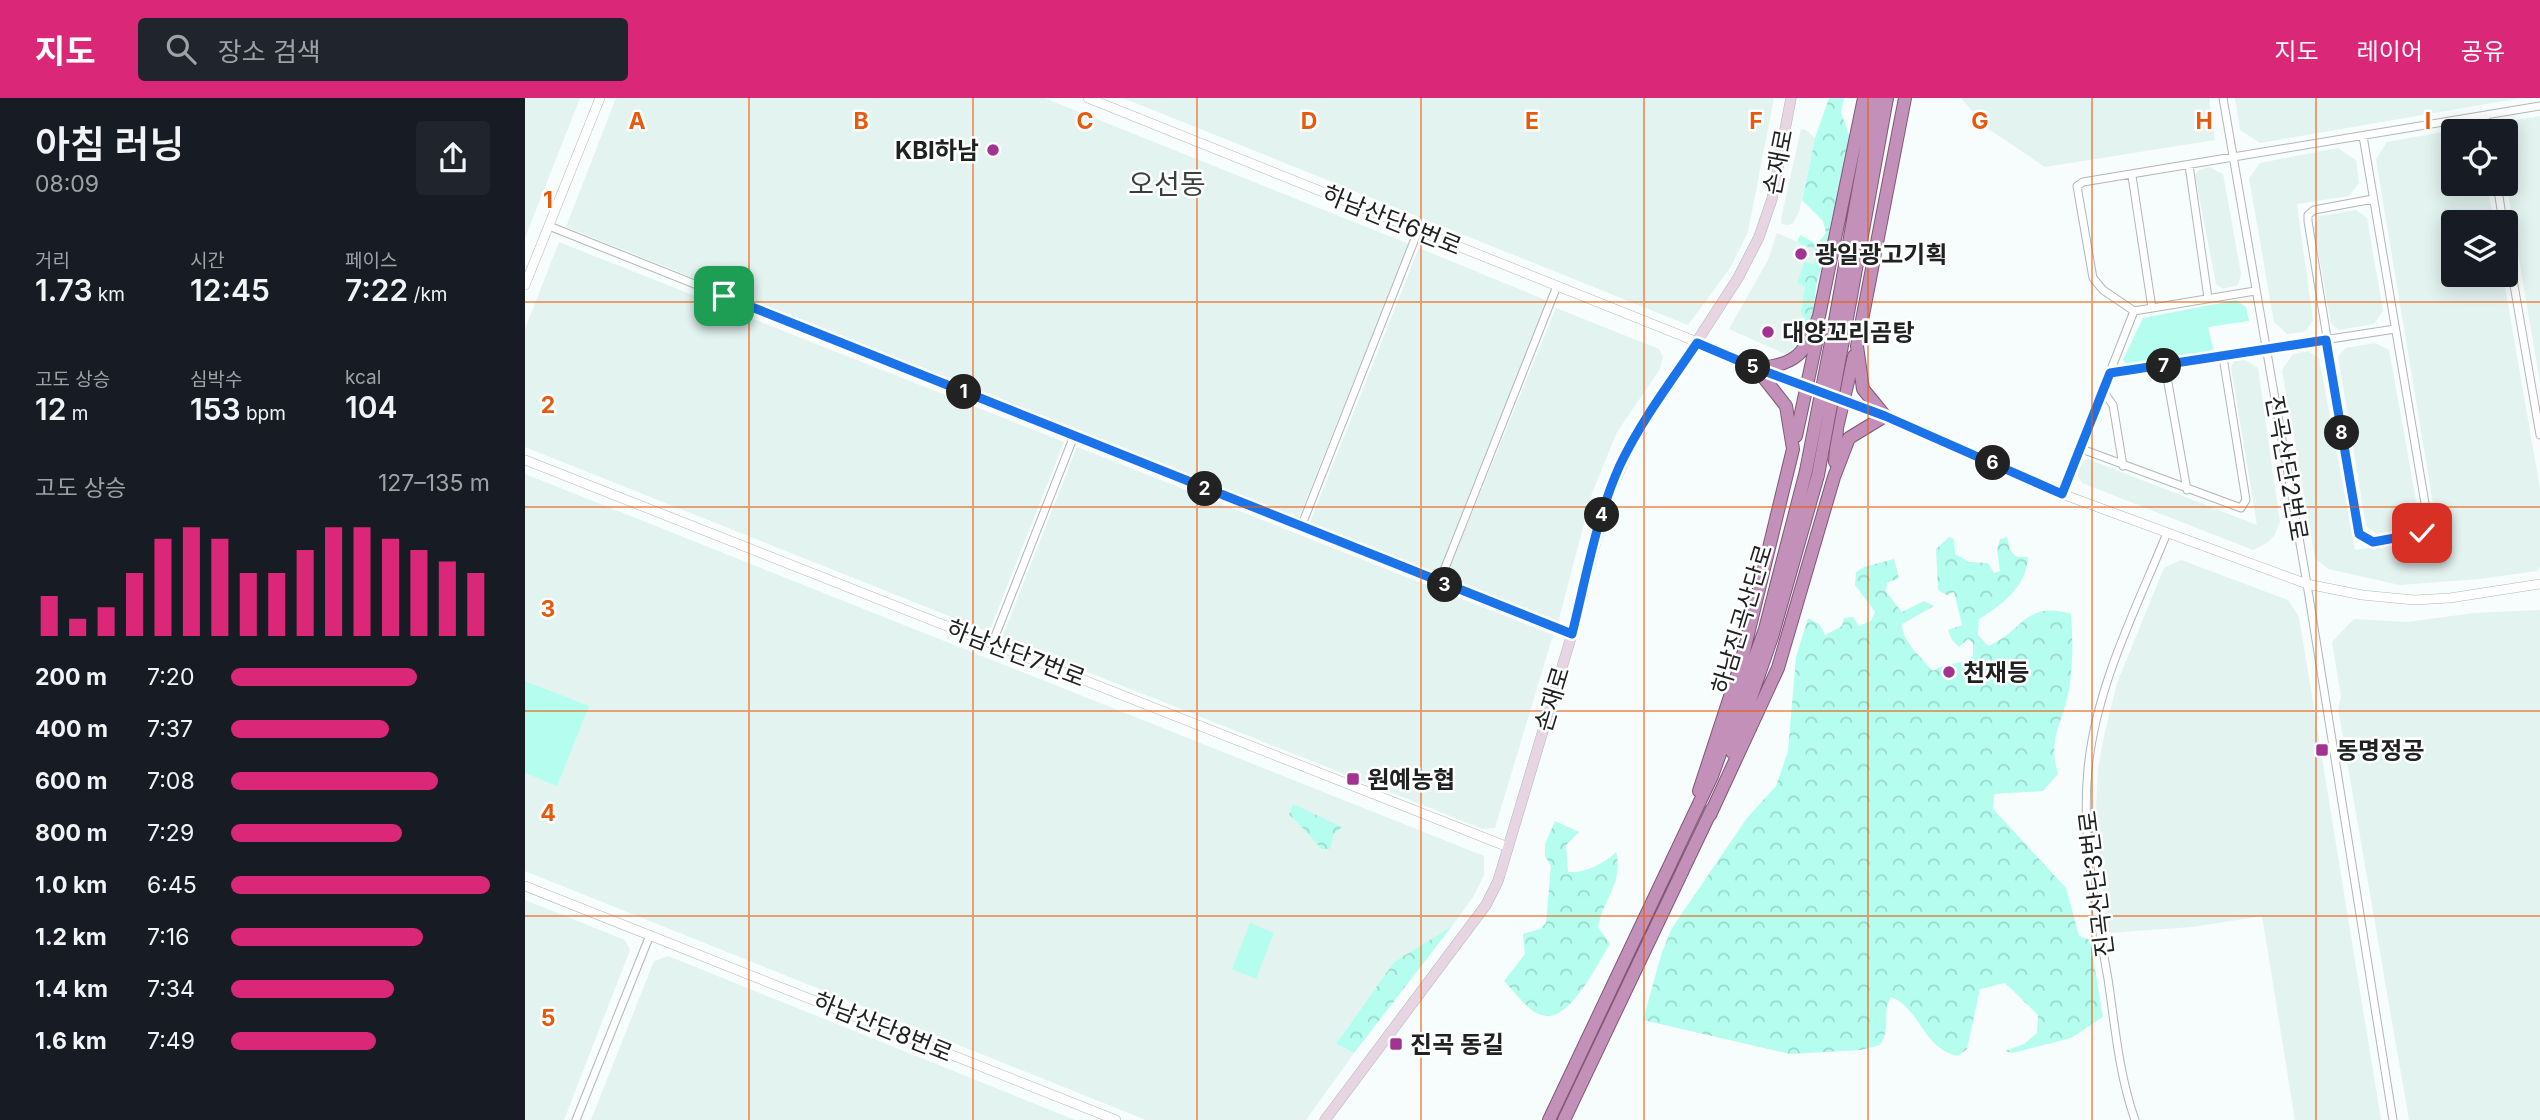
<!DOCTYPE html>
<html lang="ko">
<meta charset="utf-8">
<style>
body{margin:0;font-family:Inter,"Noto Sans KR",sans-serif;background:#20242c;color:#f1f3f6;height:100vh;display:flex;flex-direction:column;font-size:26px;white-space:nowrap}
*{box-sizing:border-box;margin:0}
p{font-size:23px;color:#9ea1a6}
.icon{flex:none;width:38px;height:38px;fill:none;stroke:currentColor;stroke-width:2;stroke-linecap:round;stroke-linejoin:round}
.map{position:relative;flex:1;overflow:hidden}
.sheet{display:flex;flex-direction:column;background:#171b24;width:525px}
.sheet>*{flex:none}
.tools{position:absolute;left:1916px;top:21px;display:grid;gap:14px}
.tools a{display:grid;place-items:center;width:77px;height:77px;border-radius:7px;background:#171b24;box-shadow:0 4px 18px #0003;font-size:35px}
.pin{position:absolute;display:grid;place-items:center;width:60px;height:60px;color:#fff;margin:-30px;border-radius:14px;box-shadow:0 4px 10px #0006}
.km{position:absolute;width:35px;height:35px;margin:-18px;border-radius:50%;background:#222;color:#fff;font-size:19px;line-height:35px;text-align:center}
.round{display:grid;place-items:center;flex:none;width:74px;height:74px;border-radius:7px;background:#20242c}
.overview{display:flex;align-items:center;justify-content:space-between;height:119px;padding:0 35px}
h1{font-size:38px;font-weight:600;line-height:52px}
.stats{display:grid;grid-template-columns:repeat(3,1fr);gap:10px;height:119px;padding:7px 35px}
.stats div{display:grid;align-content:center}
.stats b{font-size:30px;font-weight:600}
.stats small{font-size:19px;font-weight:400}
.stats p{font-size:19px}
.chart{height:196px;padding:14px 35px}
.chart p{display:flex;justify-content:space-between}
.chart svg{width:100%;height:126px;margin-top:7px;stroke:#db2777;stroke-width:6}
ul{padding:0 35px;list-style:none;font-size:23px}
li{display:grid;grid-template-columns:112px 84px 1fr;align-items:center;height:52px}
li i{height:18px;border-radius:9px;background:#db2777}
header{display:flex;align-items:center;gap:42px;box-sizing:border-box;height:98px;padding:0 35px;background:#db2777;color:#fff}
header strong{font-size:33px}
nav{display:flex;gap:38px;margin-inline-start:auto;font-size:24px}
.search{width:490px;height:63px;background:#20242c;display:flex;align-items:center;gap:18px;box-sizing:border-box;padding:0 24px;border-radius:7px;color:#9ea1a6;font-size:26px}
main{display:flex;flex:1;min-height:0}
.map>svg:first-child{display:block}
.built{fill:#e3f3f0}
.green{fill:#b4fdef}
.forest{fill:url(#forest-crowns)}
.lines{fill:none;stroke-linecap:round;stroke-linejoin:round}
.minor-casing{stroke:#b1b7b6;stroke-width:9}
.tertiary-casing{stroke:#b1b7b6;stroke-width:10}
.secondary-casing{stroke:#b1b7b6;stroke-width:11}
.trunk-casing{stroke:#805778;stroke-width:14}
.minor{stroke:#fff;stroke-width:7}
.tertiary{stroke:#fff;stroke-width:9}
.secondary{stroke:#e8d5e4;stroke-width:10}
.trunk{stroke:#c290b8;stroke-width:12}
.trunk-bridge-casing{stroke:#805778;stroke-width:14;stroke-linecap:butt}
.trunk-bridge{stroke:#c290b8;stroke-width:12}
.route-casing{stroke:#fff;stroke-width:14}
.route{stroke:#1a73e8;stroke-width:9}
.grid{fill:none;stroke:#e8590c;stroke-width:2;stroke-opacity:0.55}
.poi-dot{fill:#a23391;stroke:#fff;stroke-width:2.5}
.labels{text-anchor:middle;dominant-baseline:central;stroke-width:5;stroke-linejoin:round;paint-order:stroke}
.poi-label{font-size:24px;font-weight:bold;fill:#202222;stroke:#fff;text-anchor:start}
.street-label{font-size:24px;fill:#202222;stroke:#fff}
.quarter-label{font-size:28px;fill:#3b403f;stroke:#fff}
.grid-label{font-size:23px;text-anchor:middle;font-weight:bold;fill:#e8590c;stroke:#fff;stroke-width:5;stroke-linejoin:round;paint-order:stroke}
</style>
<header>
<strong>지도</strong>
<div class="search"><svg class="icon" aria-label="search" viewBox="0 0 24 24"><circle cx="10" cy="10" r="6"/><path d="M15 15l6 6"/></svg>장소 검색</div>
<nav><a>지도</a><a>레이어</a><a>공유</a></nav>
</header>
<main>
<section class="sheet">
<div class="overview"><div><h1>아침 러닝</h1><p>08:09</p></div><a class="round"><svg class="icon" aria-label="share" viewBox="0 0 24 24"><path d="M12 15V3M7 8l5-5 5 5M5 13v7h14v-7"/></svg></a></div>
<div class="stats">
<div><p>거리</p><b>1.73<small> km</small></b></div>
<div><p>시간</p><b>12:45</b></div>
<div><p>페이스</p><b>7:22<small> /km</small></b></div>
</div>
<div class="stats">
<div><p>고도 상승</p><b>12<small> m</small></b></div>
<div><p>심박수</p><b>153<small> bpm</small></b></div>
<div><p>kcal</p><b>104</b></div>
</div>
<div class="chart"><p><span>고도 상승</span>127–135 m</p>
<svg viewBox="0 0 160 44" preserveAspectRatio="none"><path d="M5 44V30M15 44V38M25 44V34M35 44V22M45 44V10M55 44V6M65 44V10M75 44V22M85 44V22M95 44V14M105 44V6M115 44V6M125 44V10M135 44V14M145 44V18M155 44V22"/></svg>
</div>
<ul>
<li><b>200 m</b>7:20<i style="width:72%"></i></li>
<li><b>400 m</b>7:37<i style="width:61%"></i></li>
<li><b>600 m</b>7:08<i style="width:80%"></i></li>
<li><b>800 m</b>7:29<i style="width:66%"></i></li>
<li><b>1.0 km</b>6:45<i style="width:100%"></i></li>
<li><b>1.2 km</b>7:16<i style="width:74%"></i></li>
<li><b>1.4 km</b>7:34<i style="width:63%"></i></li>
<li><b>1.6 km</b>7:49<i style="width:56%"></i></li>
</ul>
</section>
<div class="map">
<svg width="2015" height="1022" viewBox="0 0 2015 1022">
<defs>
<pattern id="forest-crowns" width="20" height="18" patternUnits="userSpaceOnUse" patternTransform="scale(1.75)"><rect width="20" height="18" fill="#b4fdef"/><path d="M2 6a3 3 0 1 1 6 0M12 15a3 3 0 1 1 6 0" fill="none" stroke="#9ad9cd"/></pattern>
</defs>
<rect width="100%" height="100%" fill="#f6fdfc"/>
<!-- built -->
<path class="built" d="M 0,0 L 55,0 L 0,140 Z
M 91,0 L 519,0 L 884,146 L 773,422 L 41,129 Z
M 598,0 L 1249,0 L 1223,134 L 1205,170 L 1163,227 Z
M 1436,0 L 1684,0 L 1690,42 L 1520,69 L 1462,30 Z
M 1710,0 L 1996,0 L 1735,45 L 1715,32 Z
M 2015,18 L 2015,284 L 1981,84 L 1981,33 L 1978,33 L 1985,23 Z
M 1276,31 L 1281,32 L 1290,40 L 1274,114 L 1268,125 L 1263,127 L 1257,126 L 1256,121 Z
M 1935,31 L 1938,33 L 1928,33 L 1928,86 L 1962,86 L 1969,124 L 1928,124 L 1928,177 L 1978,177 L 2015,391 L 2015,469 L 2012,473 L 1954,481 L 1875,487 L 1803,471 L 1790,460 L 1757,272 L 1768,256 L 1783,253 L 1794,260 L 1830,452 L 1917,439 L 1914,418 L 1910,418 L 1851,61 L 1862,44 Z
M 1813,50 L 1831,62 L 1834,85 L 1824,98 L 1772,106 L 1788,223 L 1779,234 L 1762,236 L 1749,224 L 1724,80 L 1735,65 Z
M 1684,69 L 1698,76 L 1716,176 L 1713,187 L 1698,191 L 1691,186 L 1670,77 L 1674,72 Z
M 1831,112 L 1842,120 L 1858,213 L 1849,226 L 1814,232 L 1806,225 L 1789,130 L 1794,118 Z
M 1252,135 L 1294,153 L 1288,166 L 1281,163 L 1272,185 L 1281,189 L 1278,219 L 1282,225 L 1275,244 L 1262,257 L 1204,231 L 1243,162 Z
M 34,144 L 539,344 L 464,534 L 0,349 L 0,231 Z
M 894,150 L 1023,203 L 912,479 L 784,427 Z
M 1031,210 L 1134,251 L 1138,259 L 1135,271 L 1092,334 L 1067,395 L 1033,525 L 923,482 L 922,476 Z
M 1850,245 L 1864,252 L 1894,419 L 1887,430 L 1852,436 L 1841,428 L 1813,258 L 1821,250 Z
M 1720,262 L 1733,270 L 1755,424 L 1749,438 L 1742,445 L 1728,452 L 1557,385 L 1552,376 L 1558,363 L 1563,361 L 1732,427 L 1706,269 L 1709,263 Z
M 552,349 L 1028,537 L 970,730 L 958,731 L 477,540 Z
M 0,376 L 959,758 L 959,777 L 948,799 L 927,828 L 869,864 L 811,946 L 829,955 L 781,1022 L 621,1022 L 0,773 Z
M 1656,462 L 1763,502 L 1774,519 L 1856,1022 L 1770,1022 L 1737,818 L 1667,829 L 1583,835 L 1570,732 L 1573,671 L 1578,642 L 1592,585 L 1639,470 Z
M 2015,512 L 2015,1022 L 1884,1022 L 1813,611 L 1816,599 L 1807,544 L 1829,521 L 1882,524 L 1949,515 Z
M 0,802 L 100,842 L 105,852 L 39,1022 L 0,1022 Z
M 143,858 L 550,1022 L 66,1022 L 129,863 Z"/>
<!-- green -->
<path class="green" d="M 1711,202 L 1721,209 L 1724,223 L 1683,229 L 1689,253 L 1604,269 L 1598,262 L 1618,220 Z
M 0,583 L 64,608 L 32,688 L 0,675 Z
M 725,825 L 749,835 L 731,881 L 707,871 Z"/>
<!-- forest -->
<path class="forest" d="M 1304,0 L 1319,0 L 1316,14 L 1325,40 L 1307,136 L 1292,184 L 1287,219 L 1282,225 L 1276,214 L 1280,189 L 1272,185 L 1280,163 L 1288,166 L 1293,153 L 1272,144 L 1275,137 L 1292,146 L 1301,135 L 1298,123 L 1277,102 L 1290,40 Z
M 1424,439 L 1429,441 L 1430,456 L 1444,464 L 1463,465 L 1469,475 L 1475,473 L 1472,452 L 1475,441 L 1482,439 L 1485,452 L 1492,459 L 1503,459 C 1502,488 1477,507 1454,521 L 1453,537 L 1463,548 C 1499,533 1500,502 1546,516 C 1548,541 1548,566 1544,592 C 1538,625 1522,641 1533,676 L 1518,693 L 1469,696 L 1468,711 L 1541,790 L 1554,838 L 1565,842 L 1578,919 L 1546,940 L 1487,955 L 1480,953 L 1499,946 L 1512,935 L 1513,917 L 1480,885 L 1455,891 L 1442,951 L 1433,958 C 1398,951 1396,911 1366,899 C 1356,916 1367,928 1355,947 L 1336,952 L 1265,956 L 1118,922 L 1137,854 L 1147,830 L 1222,720 L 1251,688 L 1263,653 L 1271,559 L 1283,520 L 1295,527 L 1300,537 L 1317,528 L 1319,520 L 1328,519 L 1334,528 L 1346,523 L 1350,514 L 1330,487 L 1331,474 L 1339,469 L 1369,461 L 1374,480 L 1362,485 L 1361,494 L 1377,514 L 1399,503 L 1409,508 L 1377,526 C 1376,542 1397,561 1408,573 C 1424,562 1435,569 1448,558 L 1448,545 L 1443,541 L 1434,549 L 1427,542 L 1423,532 L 1437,527 L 1429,494 L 1422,497 L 1413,492 L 1411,451 Z
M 768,706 L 817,729 L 808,737 L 805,751 L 796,751 C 794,747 769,720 764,717 Z
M 1030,723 L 1054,734 L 1041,747 L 1043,774 C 1062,775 1078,766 1091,754 C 1099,785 1078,801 1073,829 L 1085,846 C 1072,866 1044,927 1016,917 C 1003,913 989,893 979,883 L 1000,856 L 998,836 L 1015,831 L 1021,825 L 1026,768 L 1020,758 L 1020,746 Z
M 927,828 L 829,955 L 811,946 L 869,864 Z"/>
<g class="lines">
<!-- minor casing -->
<g class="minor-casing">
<path id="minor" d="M 1698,0 L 1782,486 L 1868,1022
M 1960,18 L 1963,33
M 1838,38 L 1903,423 L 1897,435 L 1848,444 L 1834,436 L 1783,123 L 1783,117 L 1789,112 L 1848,101
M 1664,67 L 1683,200
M 1607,78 L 1627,210
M 1972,86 L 1978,124
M 24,128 L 1047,536
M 1981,141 L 2015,337
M 1730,193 L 1609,213 L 1578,192 L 1568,180 L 1552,88 L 1558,84 L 2015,8
M 1640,268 L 1662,392
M 1585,275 L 1870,231
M 1578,293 L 1588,307 L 1598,368
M 1554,350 L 1716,410 L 1721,402 L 1698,259
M 1537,396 L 1609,213
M 776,429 L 893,133
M 914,485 L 1032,188
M 467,546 L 549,338
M 51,1022 L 125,837
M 1610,1022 C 1594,977 1590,928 1583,881 C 1571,812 1556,741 1563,671 C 1571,588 1611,511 1642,435"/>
</g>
<!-- tertiary casing -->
<g class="tertiary-casing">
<path id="tertiary" d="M 563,0 L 1302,296
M 0,187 L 75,0
M 1315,301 L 1537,396 L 1782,486 L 1837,497 L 1889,502 L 1925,500 L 2015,486
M 0,362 L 983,749
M 0,788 L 591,1022"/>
</g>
<!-- secondary casing -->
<g class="secondary-casing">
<path id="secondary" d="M 800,1022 L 961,807 L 973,783 L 1047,536 L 1081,403 L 1108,342 L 1213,180 L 1234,139 L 1247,101 L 1266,0"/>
</g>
<!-- trunk casing -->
<g class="trunk-casing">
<path id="trunk" d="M 1308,234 L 1350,0
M 1319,237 L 1362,0
M 1231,270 C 1271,268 1281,255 1294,218 L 1339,0
M 1271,338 L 1293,236
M 1310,364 L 1312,330 L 1329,258
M 1207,654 L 1247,539 L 1293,377
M 1174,693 L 1216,565 L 1268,351 L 1261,308 L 1231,270
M 1185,717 L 1253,570 L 1309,379 L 1324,340 L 1360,318 L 1338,291 L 1332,248 L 1380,0
M 1024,1022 L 1187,678 L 1240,531 L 1281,373
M 1039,1022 L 1187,711"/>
</g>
<!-- minor -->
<use href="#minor" class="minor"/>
<!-- tertiary -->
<use href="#tertiary" class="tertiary"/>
<!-- secondary -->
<use href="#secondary" class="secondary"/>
<!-- trunk -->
<use href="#trunk" class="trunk"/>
<!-- trunk-bridge casing -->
<g class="trunk-bridge-casing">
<path id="trunk-bridge" d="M 1281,373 L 1308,234
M 1293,377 L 1319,237"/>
</g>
<!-- trunk-bridge -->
<use href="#trunk-bridge" class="trunk-bridge"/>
</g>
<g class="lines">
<!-- route casing -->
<g class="route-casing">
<path id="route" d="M 199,198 L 1047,536 C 1061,480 1071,420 1095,367 C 1116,323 1145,285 1172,245 L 1231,270 L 1360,318 L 1537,396 L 1585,275 L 1801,242 L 1834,436 L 1848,444 L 1897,435"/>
</g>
<!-- route -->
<use href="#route" class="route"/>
</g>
<!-- grid -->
<path class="grid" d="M 224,0 L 224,1022M 448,0 L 448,1022M 672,0 L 672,1022M 896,0 L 896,1022M 1119,0 L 1119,1022M 1343,0 L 1343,1022M 1567,0 L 1567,1022M 1791,0 L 1791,1022M 0,204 L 2015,204M 0,409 L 2015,409M 0,613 L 2015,613M 0,818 L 2015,818"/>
<!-- markers -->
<g class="poi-dot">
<circle cx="468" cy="52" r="7"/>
<circle cx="1276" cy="156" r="7"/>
<circle cx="1243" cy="234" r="7"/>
<circle cx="1424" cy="574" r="7"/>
<rect x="1790" y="645" width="14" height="14" rx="3.5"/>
<rect x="821" y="674" width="14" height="14" rx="3.5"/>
<rect x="864" y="939" width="14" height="14" rx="3.5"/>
</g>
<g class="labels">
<!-- poi labels -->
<g class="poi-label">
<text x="454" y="52" text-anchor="end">KBI하남</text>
<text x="1290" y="156">광일광고기획</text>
<text x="1257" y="234">대양꼬리곰탕</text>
<text x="1438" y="574">천재등</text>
<text x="1811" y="652">동명정공</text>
<text x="842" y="681">원예농협</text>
<text x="885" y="946">진곡 동길</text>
</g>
<!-- street labels -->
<g class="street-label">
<text transform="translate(1253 64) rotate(-79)">손재로</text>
<text transform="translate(867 122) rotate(22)">하남산단6번로</text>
<text transform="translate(1762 370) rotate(80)">진곡산단2번로</text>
<text transform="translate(1217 521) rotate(-73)">하남진곡산단로</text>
<text transform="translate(491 555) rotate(21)">하남산단7번로</text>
<text transform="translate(1027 601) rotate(-73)">손재로</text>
<text transform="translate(1571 786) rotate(-97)">진곡산단3번로</text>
<text transform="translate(358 929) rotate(22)">하남산단8번로</text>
</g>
<!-- quarter labels -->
<g class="quarter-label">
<text x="642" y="86">오선동</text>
</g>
</g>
<g class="grid-label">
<text x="112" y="31">A</text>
<text x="336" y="31">B</text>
<text x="560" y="31">C</text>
<text x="784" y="31">D</text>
<text x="1007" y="31">E</text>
<text x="1231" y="31">F</text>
<text x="1455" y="31">G</text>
<text x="1679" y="31">H</text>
<text x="1903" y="31">I</text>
<text x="23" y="110">1</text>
<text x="23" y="315">2</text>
<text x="23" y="519">3</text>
<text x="23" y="723">4</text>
<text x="23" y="928">5</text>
</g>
</svg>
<div class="tools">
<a><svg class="icon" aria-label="locate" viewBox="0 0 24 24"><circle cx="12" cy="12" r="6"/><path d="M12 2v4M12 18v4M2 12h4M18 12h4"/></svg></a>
<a><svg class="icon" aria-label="layers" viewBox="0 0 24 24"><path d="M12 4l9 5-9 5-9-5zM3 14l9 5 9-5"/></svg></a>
</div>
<div class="pin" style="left:199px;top:198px;background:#1e9e55"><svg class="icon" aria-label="arrive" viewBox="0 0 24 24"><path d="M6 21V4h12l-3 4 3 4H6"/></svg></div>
<div class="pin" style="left:1897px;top:435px;background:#d93025"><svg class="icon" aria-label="check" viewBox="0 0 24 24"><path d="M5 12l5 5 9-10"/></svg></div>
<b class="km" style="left:439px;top:294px">1</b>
<b class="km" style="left:680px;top:391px">2</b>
<b class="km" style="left:920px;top:487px">3</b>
<b class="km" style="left:1077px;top:417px">4</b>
<b class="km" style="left:1228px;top:269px">5</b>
<b class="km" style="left:1468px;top:365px">6</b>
<b class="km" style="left:1639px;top:268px">7</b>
<b class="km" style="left:1817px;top:335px">8</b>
</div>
</main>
